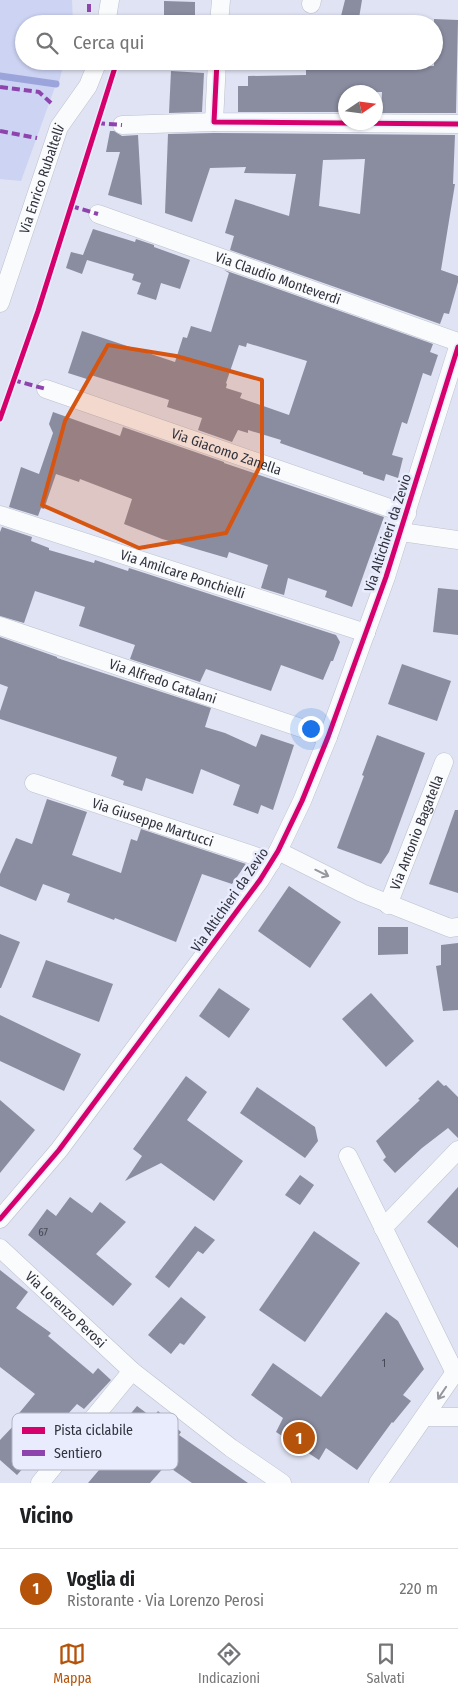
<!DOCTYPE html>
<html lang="it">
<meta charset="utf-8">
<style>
:root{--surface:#fff;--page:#f6f6f6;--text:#202124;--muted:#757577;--line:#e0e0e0;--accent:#b45309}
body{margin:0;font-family:"Fira Sans Condensed",sans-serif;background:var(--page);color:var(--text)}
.compass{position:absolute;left:338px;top:85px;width:45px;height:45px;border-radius:50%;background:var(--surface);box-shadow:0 1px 4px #0004;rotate:77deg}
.you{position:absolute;left:310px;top:728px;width:18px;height:18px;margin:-12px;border:4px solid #fff;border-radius:50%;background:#1a73e8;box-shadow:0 0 0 8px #1a73e833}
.badge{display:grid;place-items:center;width:32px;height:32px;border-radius:50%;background:var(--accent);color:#fff;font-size:16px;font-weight:700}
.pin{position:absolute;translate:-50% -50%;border:2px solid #fff;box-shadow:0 1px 5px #0006}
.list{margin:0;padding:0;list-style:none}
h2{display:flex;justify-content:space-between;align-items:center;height:65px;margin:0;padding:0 20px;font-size:21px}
h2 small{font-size:16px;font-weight:400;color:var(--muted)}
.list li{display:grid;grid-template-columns:32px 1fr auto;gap:15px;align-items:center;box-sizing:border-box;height:80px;padding:0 20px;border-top:1px solid var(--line)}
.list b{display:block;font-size:19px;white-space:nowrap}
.list p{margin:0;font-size:16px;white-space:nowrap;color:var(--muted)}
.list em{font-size:16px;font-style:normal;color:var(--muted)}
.icon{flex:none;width:28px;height:28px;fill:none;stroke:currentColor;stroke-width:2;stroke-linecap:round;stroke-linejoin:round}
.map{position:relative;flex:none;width:458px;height:1483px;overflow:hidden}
.search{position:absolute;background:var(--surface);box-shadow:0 1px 4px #0004;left:15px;right:15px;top:15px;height:55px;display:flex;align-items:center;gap:12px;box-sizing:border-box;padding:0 18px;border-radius:28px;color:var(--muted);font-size:19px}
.sheet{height:145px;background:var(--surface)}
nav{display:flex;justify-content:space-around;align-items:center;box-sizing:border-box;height:70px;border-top:1px solid var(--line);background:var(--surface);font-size:14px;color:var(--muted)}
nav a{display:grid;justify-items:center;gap:2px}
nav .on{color:var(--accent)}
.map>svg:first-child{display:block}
.green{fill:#ccd3f3}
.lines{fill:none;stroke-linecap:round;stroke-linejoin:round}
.stream{stroke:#9ba5db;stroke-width:7}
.building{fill:#8a8da0;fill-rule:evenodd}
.minor-casing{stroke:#bdc0cd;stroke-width:19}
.minor{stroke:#fafbfd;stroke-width:18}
.quiet{stroke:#8e44ad;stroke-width:4;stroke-dasharray:8 4;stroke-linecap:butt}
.cycleway-casing{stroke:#e8ecfd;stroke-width:8}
.cycleway{stroke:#d6006c;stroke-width:5}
.oneway{stroke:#96979e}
.marked{fill:#d65511;fill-opacity:0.2;stroke:#d65511;stroke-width:4;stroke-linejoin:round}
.labels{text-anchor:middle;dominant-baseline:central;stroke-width:5;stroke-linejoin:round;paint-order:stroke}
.number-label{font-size:11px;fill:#474a56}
.street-label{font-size:14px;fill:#31333e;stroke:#e8ecfd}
.key{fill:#e8ecfd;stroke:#b1b4c4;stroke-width:1}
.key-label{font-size:14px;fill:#31333e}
</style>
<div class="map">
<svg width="458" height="1483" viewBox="0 0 458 1483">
<rect width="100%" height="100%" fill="#e0e3f3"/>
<polygon class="green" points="0,0 72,0 73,24 24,24 24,61 64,61 58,87 55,87 21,181 0,179"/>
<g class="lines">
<polyline class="stream" points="0,76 56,84"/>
</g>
<g class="building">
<polygon points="345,0 362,0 358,24 339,24"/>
<polygon points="164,1 195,2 195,24 164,24"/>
<polygon points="434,19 458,20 456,113 381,113 382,92 346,92 346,112 238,112 238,86 248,86 248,76 306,75 306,70 383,70 383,68 434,66"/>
<polygon points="171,71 204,73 202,112 169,113"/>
<polygon points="110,131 114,131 122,136 138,135 142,205 108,195 120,152 106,152"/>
<path d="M214,133L455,135L453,184H455L441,270L458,276V282L449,314L444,313L440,324L230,250L234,236L225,233L235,199L289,216L296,174L244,173L246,167L210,168L192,222L165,213L168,134ZM365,159L360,214L319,206L323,160Z"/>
<polygon points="93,229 135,242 136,239 154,245 154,247 190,260 180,289 161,283 156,300 137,294 141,283 132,280 134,274 87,260 82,274 66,268 71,252 83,255"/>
<path d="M224,270L433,344L430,352L438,355L431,376L423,373L407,424L402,422L392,455L403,458L398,478L386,474L384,481L363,474V472L280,443L281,440L248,430V433L238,430L232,442L198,430L202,418L167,407L169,400L91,375L90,380L68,373L82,331L175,362L183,337L187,338L191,326L211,332L229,273ZM247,343L307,361L289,415L240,398L242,393L226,388L227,384L226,383L239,345L246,347Z"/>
<polygon points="53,412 120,436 123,427 224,462 224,463 384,517 352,607 325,597 327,591 288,578 284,595 261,588 268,565 229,552 227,558 162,539 124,524 132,499 80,479 79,482 56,474 44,509 41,508 38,516 9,507 21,467 39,474 53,433 49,424"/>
<polygon points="2,527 32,537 31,541 49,548 49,550 94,563 95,560 128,571 129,568 336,635 340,642 333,661 331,661 323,680 281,665 271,691 206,669 200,682 130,659 135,645 79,626 85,607 35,591 24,623 0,616 0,532"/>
<polygon points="438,588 458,590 458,635 433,632"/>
<polygon points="0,637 57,657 57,658 211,708 205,727 225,733 256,747 261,734 294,745 273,810 261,805 258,814 233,805 240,785 201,769 193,794 146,778 142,791 123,785 124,781 111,776 117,757 0,719 0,711 8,687 0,684"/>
<polygon points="402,664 451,681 437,721 388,704"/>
<polygon points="377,735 425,753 389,852 381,864 337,848 364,776 362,775"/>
<polygon points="47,799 87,812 72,855 121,873 131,839 137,841 141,829 246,864 232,884 202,874 176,942 115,918 114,920 67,902 70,894 43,884 36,901 0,886 0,874 16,838 32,844"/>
<polygon points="455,810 458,810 458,893 429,884"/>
<polygon points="289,886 341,922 310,968 258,931"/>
<polygon points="378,927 408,927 408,954 378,955"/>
<polygon points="0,934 20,942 1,988 0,988"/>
<polygon points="458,943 458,1010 443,1011 436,966 441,965 441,945"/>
<polygon points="46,960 113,984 99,1022 32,997"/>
<polygon points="219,988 250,1009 229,1038 199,1016"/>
<polygon points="371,993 414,1041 386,1067 342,1019"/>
<polygon points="0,1015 81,1054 64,1091 0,1061"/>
<polygon points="186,1076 207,1092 187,1120 243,1161 214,1201 161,1163 125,1181 142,1156 133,1149"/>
<polygon points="438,1080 444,1086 446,1085 458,1097 458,1138 448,1128 422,1148 395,1173 383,1160 386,1157 376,1141 420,1100 418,1099"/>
<polygon points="257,1087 315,1127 318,1141 305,1158 240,1113"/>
<polygon points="0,1100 35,1130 0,1173"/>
<polygon points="300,1175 314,1185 300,1205 285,1195"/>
<polygon points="458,1187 458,1248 427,1222"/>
<polygon points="70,1197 92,1213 100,1202 126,1222 96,1254 132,1284 113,1306 28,1235 47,1209 56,1216"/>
<polygon points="195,1226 215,1240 203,1254 198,1251 169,1288 155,1277"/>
<polygon points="314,1231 360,1263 305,1342 259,1310"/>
<polygon points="0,1270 28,1292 16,1308 51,1333 48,1336 93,1374 98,1368 111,1380 84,1409 77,1404 56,1427 58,1429 17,1475 0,1460 0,1440 18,1421 15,1418 35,1394 0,1367"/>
<polygon points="181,1297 206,1317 184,1345 180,1343 171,1354 148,1335"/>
<polygon points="386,1312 398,1321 424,1369 403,1395 411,1401 393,1423 392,1422 357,1470 326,1448 319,1460 276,1432 283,1418 251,1395 273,1363 321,1397"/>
<polygon points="137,1406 153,1418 158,1411 181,1432 179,1435 248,1483 192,1483 166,1465 150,1483 88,1483 127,1437 118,1429"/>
</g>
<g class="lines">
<defs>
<g id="minor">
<polyline points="311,4 312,0"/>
<polyline points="106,24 110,0"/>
<polyline points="219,24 221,0"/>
<polyline points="217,61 214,122 458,124"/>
<polyline points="122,125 214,122"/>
<path id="s1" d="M98,214L458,342"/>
<path id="s2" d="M0,303L59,127L88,86L98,61"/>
<path id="s3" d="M46,389L407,514"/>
<path id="s4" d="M0,515L366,633"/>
<polyline points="401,532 458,540"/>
<path id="s5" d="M0,626L328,737"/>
<path id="s6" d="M34,783L261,858L271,863"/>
<polyline points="278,851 362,893 450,928 458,927"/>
<path id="s7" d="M388,905L444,762"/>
<polyline points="348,1156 455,1373"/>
<polyline points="0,1219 59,1150 260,880 278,851 302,801 328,737 386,577 458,347"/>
<polyline points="383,1228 458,1150"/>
<path id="s8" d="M0,1248L132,1371L231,1448L282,1483"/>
<polyline points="425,1417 458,1417"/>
<polyline points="40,1483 132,1371"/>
<polyline points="378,1483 458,1368"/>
</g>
</defs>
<use href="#minor" class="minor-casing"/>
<use href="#minor" class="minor"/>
<g class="quiet">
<polyline points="89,24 89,0"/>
<polyline points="0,87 39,92 51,103"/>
<polyline points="97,123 122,125"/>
<polyline points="0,131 37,138"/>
<polyline points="71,206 98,214"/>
<polyline points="13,380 46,389"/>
</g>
<defs>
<g id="cycleway">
<polyline points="217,61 214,122 458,124"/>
<polyline points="0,419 38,311 117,61"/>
<polyline points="0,1219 59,1150 260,880 278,851 302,801 328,737 386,577 458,347"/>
</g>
</defs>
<use href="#cycleway" class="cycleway-casing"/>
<use href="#cycleway" class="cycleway"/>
</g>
<defs><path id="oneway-shaft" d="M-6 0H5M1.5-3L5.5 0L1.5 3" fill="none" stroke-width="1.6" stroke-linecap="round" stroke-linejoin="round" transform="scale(1.25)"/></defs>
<g class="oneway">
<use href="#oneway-shaft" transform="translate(322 873) rotate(26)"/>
<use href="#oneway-shaft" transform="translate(442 1393) rotate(124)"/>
</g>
<path class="marked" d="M108,345L176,356L262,380V462L226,533L139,548L42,505L65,421Z"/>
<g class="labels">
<g class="number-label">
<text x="43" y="1232">67</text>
<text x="384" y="1363">1</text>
</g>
<g class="street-label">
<text stroke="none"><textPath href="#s2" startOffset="131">Via Enrico Rubaltelli</textPath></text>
<text stroke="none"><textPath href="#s1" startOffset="191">Via Claudio Monteverdi</textPath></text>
<text stroke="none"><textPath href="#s3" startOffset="191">Via Giacomo Zanella</textPath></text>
<text transform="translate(388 533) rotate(-72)">Via Altichieri da Zevio</text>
<text stroke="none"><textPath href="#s4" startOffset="192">Via Amilcare Ponchielli</textPath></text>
<text stroke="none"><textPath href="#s5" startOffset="172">Via Alfredo Catalani</textPath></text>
<text stroke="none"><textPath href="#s6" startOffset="125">Via Giuseppe Martucci</textPath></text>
<text stroke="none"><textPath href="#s7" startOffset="78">Via Antonio Bagatella</textPath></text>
<text transform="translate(230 900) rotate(-55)">Via Altichieri da Zevio</text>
<text stroke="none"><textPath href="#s8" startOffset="90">Via Lorenzo Perosi</textPath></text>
</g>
</g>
<rect x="12" y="1413" width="166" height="57" rx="8" class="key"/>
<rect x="22" y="1427" width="23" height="7" fill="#d6006c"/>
<rect x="22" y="1450" width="23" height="6" fill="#8e44ad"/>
<g class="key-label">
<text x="54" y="1435">Pista ciclabile</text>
<text x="54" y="1458">Sentiero</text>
</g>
</svg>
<svg class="compass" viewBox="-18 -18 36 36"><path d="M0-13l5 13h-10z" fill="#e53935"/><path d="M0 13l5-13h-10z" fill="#757577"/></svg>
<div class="you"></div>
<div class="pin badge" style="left:299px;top:1438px">1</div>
<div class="search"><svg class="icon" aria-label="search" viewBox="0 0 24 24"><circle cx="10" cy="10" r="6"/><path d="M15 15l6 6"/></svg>Cerca qui</div>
</div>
<section class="sheet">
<h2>Vicino<small></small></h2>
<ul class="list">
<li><span class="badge">1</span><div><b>Voglia di</b><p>Ristorante · Via Lorenzo Perosi</p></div><em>220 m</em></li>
</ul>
</section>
<nav>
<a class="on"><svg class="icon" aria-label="map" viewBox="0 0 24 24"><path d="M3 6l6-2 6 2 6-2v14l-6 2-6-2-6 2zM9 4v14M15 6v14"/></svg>Mappa</a>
<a><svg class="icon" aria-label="directions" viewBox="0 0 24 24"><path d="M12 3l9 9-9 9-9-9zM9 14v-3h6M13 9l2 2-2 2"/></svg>Indicazioni</a>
<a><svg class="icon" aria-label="saved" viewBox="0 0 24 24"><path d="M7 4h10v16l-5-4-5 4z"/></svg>Salvati</a>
</nav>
